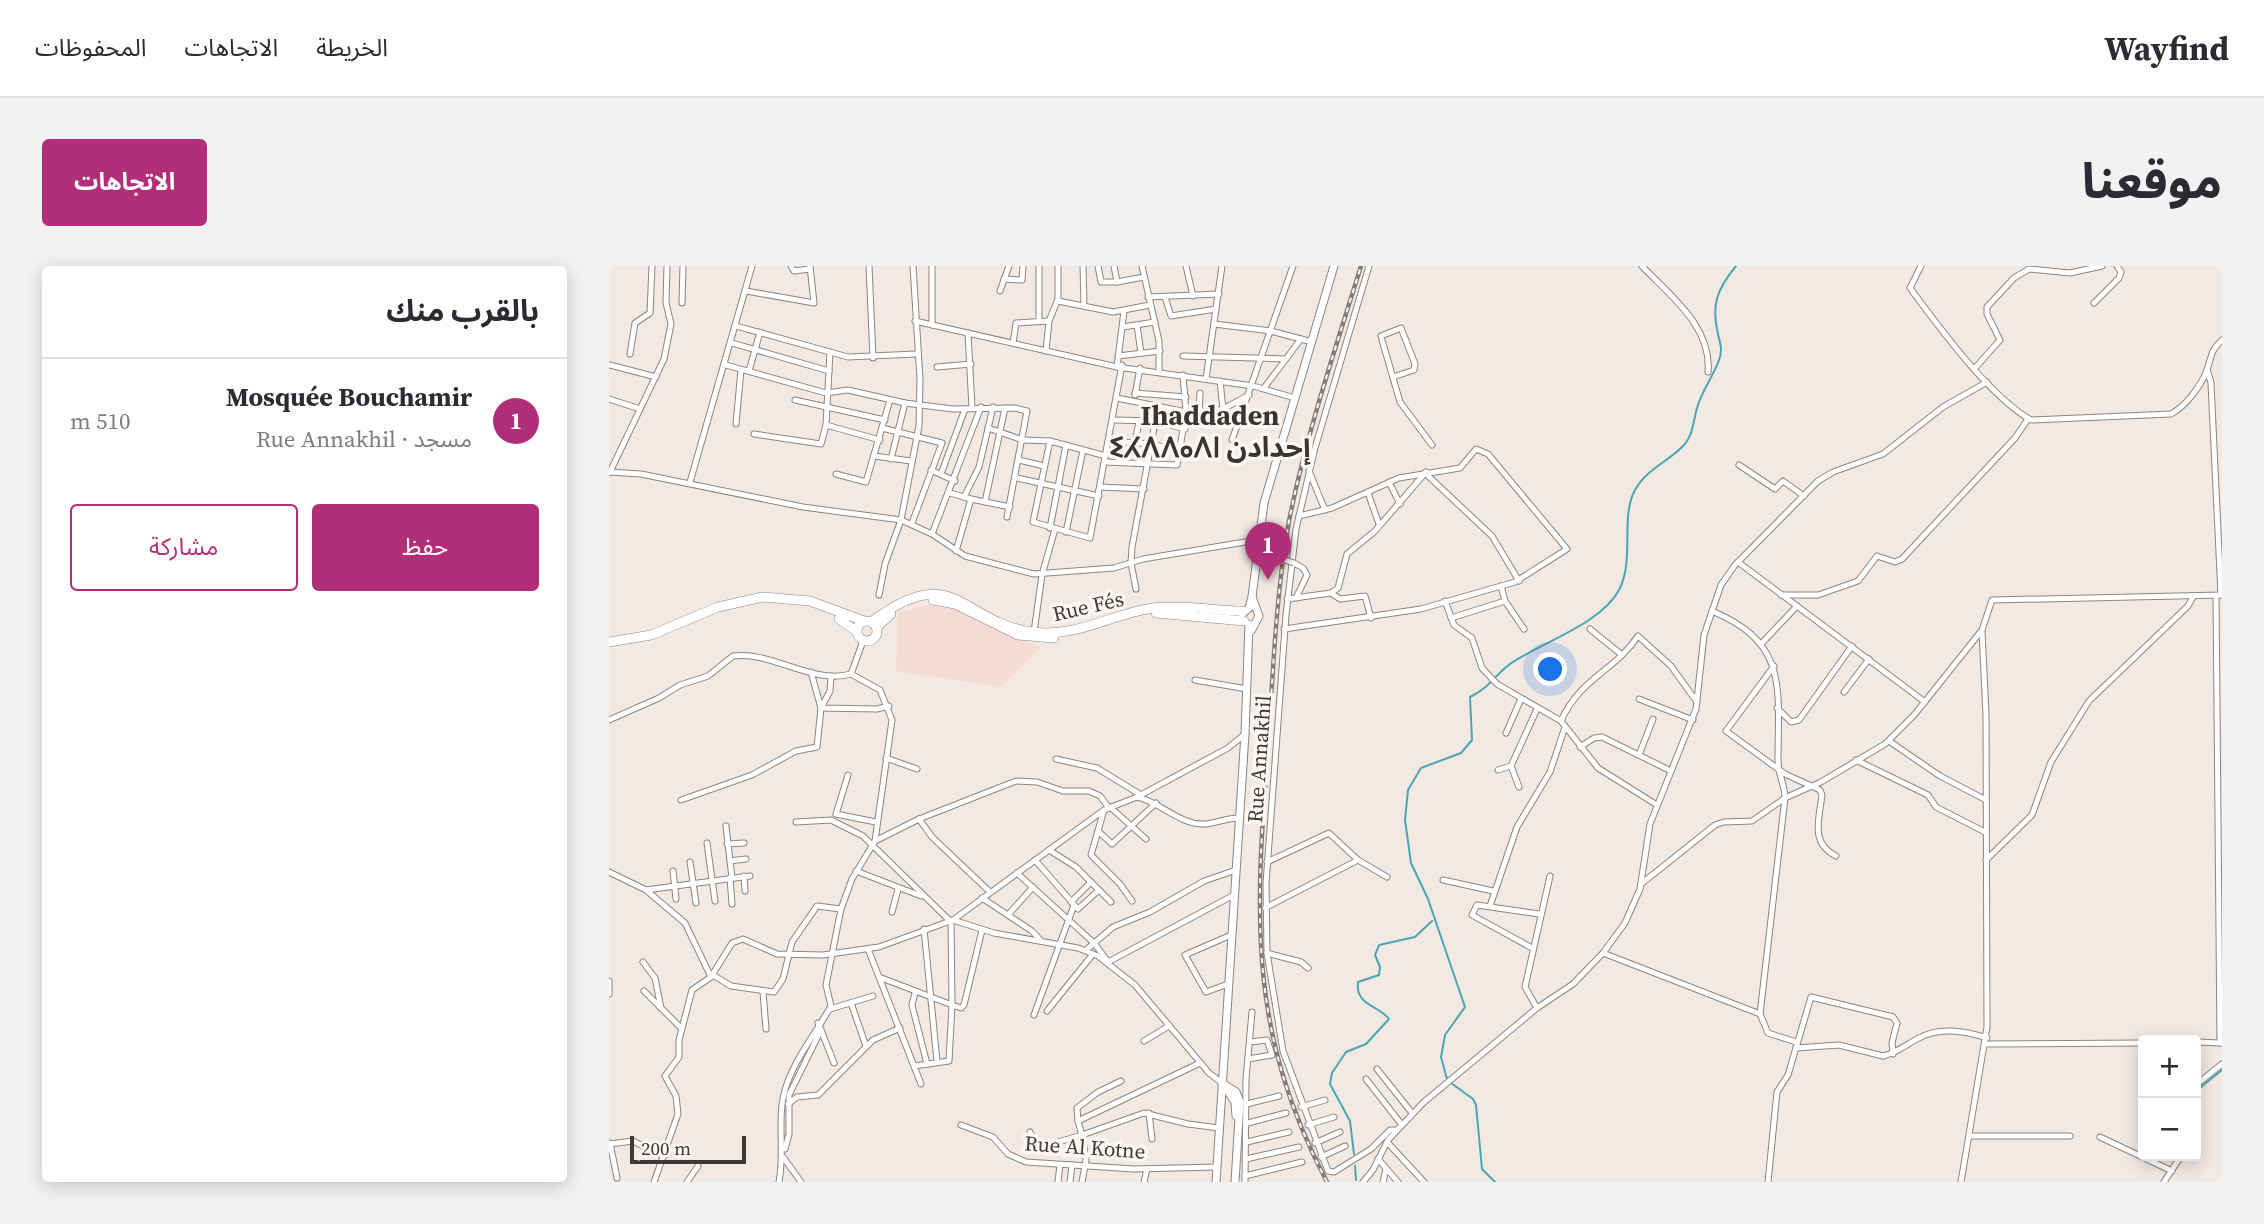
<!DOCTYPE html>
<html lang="ar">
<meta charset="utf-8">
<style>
:root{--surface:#fff;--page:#f2f2f3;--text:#2b2b33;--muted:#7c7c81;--line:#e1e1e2;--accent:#b12f79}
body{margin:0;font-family:"Source Serif 4","Noto Sans Arabic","Noto Sans Tifinagh",serif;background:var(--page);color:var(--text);direction:rtl}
.controls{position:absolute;right:21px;bottom:21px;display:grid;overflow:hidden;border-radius:7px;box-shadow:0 4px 18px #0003}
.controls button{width:63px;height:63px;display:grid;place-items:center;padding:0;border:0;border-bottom:2px solid var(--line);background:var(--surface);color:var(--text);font:35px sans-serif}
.scale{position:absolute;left:21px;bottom:18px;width:116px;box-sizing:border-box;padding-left:7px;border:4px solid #3d3937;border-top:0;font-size:19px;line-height:24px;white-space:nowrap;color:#3d3937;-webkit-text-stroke:5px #fef6f2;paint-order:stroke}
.you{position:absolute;left:942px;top:404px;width:24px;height:24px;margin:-18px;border:5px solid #fff;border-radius:50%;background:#1a73e8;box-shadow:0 0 0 10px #1a73e833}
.badge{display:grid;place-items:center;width:46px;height:46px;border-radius:50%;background:var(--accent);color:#fff;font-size:23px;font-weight:700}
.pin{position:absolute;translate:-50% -58px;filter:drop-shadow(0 2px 4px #0008)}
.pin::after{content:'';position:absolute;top:37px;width:24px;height:21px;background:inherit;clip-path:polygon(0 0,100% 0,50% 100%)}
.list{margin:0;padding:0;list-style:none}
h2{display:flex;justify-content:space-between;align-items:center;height:91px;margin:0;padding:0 28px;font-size:30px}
h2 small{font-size:23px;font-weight:400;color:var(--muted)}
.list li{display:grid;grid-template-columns:46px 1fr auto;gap:21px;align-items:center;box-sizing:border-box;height:126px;padding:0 28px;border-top:2px solid var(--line)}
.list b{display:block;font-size:26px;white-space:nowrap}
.list p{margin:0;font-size:23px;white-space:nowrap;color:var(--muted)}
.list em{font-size:23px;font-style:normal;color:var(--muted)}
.actions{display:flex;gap:14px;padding:21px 28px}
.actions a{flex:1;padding:16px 0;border:2px solid var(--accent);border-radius:7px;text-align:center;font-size:24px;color:var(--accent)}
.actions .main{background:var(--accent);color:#fff}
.map{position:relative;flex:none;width:1613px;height:916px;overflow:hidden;direction:ltr;border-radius:7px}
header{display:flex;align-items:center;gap:42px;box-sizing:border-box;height:98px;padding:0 35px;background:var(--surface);border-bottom:2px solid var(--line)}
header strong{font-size:33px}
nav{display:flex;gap:38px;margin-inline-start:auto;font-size:24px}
.intro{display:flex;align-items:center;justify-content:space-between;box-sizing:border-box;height:168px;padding:0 42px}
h1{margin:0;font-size:49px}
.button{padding:18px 32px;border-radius:7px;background:var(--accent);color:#fff;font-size:24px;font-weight:700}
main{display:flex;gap:42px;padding:0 42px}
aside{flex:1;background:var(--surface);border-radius:7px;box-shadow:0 4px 18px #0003}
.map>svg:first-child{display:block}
.industrial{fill:#f4dbd3}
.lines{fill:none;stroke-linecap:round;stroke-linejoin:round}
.stream{stroke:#4ba5b4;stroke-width:2}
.minor-casing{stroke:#8d8580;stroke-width:7}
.major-casing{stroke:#8d8580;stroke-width:9}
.highway-casing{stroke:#8d8580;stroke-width:10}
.minor{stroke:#fff;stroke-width:5}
.major{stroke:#fff;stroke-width:7}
.highway{stroke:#fff;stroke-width:9}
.rail-casing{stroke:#847e7a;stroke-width:4.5}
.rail{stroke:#fef6f2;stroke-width:2;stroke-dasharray:5;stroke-linecap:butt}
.minor-bridge-casing{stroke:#8d8580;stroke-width:7;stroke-linecap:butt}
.minor-bridge{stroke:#fff;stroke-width:5}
.labels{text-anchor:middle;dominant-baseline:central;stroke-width:7;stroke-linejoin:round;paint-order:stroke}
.street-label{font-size:21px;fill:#3d3937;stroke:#fef6f2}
.district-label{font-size:28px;font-weight:bold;fill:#3b3430;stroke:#fef6f2}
</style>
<header>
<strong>Wayfind</strong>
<nav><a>الخريطة</a><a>الاتجاهات</a><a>المحفوظات</a></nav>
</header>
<div class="intro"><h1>موقعنا</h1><a class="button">الاتجاهات</a></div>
<main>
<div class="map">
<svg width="1613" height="916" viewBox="0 0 1613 916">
<rect width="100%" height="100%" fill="#f2e9e3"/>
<polygon class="industrial" points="319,339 353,345 432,382 392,421 287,405 289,347"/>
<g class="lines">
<g class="stream">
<path d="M838,813L832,791L836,769L856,741L819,633L802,597L796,554L799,524L812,502L852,487L863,474L861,431C879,423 886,409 901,398C933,376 992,358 1010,324C1026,294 1011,251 1026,224C1037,204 1058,196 1073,181C1084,171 1084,156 1088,142C1093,124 1104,111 1110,94C1114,84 1111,77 1109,68C1102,39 1108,23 1127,0"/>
<polyline points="842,817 864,833 867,839 873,903 886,916"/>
<polyline points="1587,825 1613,804"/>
<path d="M745,888L741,855L721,818L723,807L737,786L757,778L780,753C770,739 746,740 749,716L770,709L771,701L766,689L770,679L806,671L823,655"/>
<polyline points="746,900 747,914"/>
</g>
<defs>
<g id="minor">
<polyline points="182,0 185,5 201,3"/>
<polyline points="260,0 264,92"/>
<polyline points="323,0 323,59"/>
<polyline points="474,0 475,40"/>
<polyline points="489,0 492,16 508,16"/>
<polyline points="505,0 508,16 535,11"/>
<polyline points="533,0 550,75 550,106"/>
<polyline points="577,0 584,30"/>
<polyline points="760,0 706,182 687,263 677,349 657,617 658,687 674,785 719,905 725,906 762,883 781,864 788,864"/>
<path d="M1033,0C1061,30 1103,60 1099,106"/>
<path d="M1312,0L1301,22C1330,61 1380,130 1422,154L1562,148C1577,140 1592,120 1598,104C1603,90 1601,85 1613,74"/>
<polyline points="395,13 413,14 414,0"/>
<polyline points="137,25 205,37 201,0"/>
<polyline points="391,25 400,0"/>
<polyline points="539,31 610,28"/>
<polyline points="556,31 562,50 607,43"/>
<polyline points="449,35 504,46 541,39"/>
<polyline points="73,37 74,0"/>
<polyline points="1485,37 1510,12 1512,6 1508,0"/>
<polyline points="430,54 430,0"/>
<polyline points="306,55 508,101 644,120 686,132"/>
<polyline points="605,58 662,65 703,76"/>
<polyline points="528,59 532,87"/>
<polyline points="127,60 239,91 307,88"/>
<polyline points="514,61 546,56"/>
<polyline points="359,67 363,142"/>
<polyline points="772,70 792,62 806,98 805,104 784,111"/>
<polyline points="773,74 791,136 823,179"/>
<polyline points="123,77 220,105"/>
<polyline points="404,77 407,57 440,55"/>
<polyline points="437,85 440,55 449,33 449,0"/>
<polyline points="21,88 26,57 41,47 43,0"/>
<polyline points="509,90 551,85"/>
<polyline points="574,90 676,93"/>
<polyline points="1,99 47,111"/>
<polyline points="117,99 217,127 239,124 296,137 344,143 406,142 418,145 398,251"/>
<polyline points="328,101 362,98"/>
<polyline points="508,101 515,45"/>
<polyline points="1366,102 1391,74 1378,48 1378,41 1405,12 1420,3 1461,7 1493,0"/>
<polyline points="1598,103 1602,117 1612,329"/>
<polyline points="140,105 151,66"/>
<polyline points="597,113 613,0"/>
<polyline points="611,115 614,143"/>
<polyline points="655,122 692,73"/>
<polyline points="526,127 577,131"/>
<polyline points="526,129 531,102"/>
<polyline points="508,132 577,146"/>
<polyline points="0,133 31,143"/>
<polyline points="186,134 276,154"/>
<polyline points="590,150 591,127"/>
<polyline points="577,152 614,143 640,129"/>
<polyline points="504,154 547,155 576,163"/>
<polyline points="127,158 132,104"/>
<polyline points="217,159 271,174"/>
<polyline points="273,162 333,177 303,257"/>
<polyline points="379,162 414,174 441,175 497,190"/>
<polyline points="145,168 212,178 217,159 221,86"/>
<polyline points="623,174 684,0"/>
<polyline points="441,175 424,256 481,272 513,99"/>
<polyline points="500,175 543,178 572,186"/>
<polyline points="526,177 530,155"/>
<polyline points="265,190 302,195"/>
<polyline points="282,193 296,137"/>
<polyline points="410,194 435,200"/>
<polyline points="496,196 568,199 577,146 574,109"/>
<polyline points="1130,199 1166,223 1174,215 1195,230"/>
<polyline points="322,204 346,215"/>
<polyline points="700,205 716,244"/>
<polyline points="0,206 32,208 194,241 292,254 323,268 356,290 425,308 505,302 534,293 648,274"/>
<polyline points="1,206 55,93 62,58 57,37 58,0"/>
<polyline points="816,207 883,270 910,315"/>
<polyline points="227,208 257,216 281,134"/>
<polyline points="332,208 356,143"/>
<polyline points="408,212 490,230"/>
<polyline points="81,216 143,0"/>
<polyline points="780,216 791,238"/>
<polyline points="491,221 535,223"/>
<polyline points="341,227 362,233 347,285"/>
<polyline points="759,227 770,258"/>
<polyline points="355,231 370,201 384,141"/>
<polyline points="362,233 401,241"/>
<polyline points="376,236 396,142"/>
<polyline points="441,262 457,179"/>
<polyline points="650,265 660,269 662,285 667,291"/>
<polyline points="457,266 474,184"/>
<polyline points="323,268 372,141"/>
<polyline points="1129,296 1316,436"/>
<polyline points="685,297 694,302 698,309 687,332"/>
<polyline points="892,320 896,335 915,363"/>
<polyline points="527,323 522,297 523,281 549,141"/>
<polyline points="722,327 731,333 756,330 762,352"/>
<polyline points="270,329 276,298 292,254 310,160 311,113 304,0"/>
<polyline points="1172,329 1209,329 1249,315 1268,290 1286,296 1293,293 1406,172 1419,153"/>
<polyline points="1607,330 1611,777"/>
<polyline points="678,333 722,327 729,322 738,288 766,265 817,206"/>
<polyline points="836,335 845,359 863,372 873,402 888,418 952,455 989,502 1048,539"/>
<path d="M1103,345C1180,377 1169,423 1169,495C1169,508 1176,519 1176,532L1151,748L1159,767L1187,776"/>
<polyline points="842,352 896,335"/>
<polyline points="675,363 812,343 906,316 958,283 879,188 867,183 851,202 790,212 723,242 690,250"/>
<polyline points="981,363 1013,389"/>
<polyline points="425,366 433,309 446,263"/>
<polyline points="254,375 242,408 271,424 283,454 266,575"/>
<polyline points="1152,378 1188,340"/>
<path d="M1165,400L1117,465L1176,508L1211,524L1213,529C1210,554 1201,577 1227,590"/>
<polyline points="202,406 212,442 268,443 280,440"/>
<polyline points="586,414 638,423"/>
<polyline points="1235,426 1260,393"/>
<polyline points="1030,433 1084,454"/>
<polyline points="1168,442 1182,456 1190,454 1243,380"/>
<path d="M0,454L50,432L71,419L99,410L124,390C164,385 203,419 242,408"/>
<path d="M952,455C971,412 1006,405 1029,370L1062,400L1088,436"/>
<polyline points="897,467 912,433"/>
<polyline points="1280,475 1331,510 1377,534"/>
<polyline points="971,481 985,472 993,471 1062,505"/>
<polyline points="1030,489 1044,453"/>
<polyline points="277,492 308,503"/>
<polyline points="447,493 488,502 532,529"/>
<polyline points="1247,494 1319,529 1327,541 1376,566"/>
<polyline points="902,500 910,521"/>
<polyline points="889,504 902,500 928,443"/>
<polyline points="239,509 227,548 267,556"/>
<path d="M528,531C552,536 571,560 597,558C608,557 618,552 630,552"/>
<polyline points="72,534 143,509 187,485 208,481 212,442 221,425 222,410"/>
<polyline points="501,541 537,573"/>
<polyline points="495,544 482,589 511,618 523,635"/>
<polyline points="310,553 323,571 381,626"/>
<polyline points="187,556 222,554 254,570 341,655"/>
<polyline points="117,560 123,612"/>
<polyline points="489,565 503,578 547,537"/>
<polyline points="98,577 106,635"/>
<polyline points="118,578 135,577"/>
<polyline points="440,584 467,601 502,636"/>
<polyline points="426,594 469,643 490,624"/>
<polyline points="1377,594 1423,549 1442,496 1480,435 1579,340 1584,331"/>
<polyline points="121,595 137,593"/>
<polyline points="81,596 87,637"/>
<polyline points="658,596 720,567 749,594 778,611"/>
<polyline points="64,605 67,633"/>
<polyline points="247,605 312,630"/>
<polyline points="0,606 37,624 76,657 102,711"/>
<polyline points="408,607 485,677 500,697"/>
<polyline points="135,610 136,625"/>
<polyline points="121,612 123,638"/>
<polyline points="834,614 884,625"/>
<polyline points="1032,618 1106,559 1115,556 1143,555 1176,532 1212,516 1276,478 1306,448 1373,364 1383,334 1613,329"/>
<polyline points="37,624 141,610"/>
<polyline points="373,632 423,665 432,675"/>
<polyline points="462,636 482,616"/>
<polyline points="881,640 908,561 941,506 956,461"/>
<polyline points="656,642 749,594"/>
<polyline points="283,646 289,623"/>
<polyline points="399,649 424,621"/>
<polyline points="344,654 385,667 469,682 489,690 526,719 600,807 613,817"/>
<polyline points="315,663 328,795"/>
<polyline points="923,682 863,649 868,639 930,648"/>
<polyline points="259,683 270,711 343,739 342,654"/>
<polyline points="477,684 504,661 541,646 595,615 627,604"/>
<polyline points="658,687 692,696 699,702"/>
<polyline points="994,687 1151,748"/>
<polyline points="501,695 625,629"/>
<polyline points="34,696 46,712 52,742"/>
<polyline points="104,709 122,720 165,726 174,713 183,676 208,640 232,643"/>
<polyline points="270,711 312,818"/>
<polyline points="0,715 0,728"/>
<polyline points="619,718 597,726 576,689 622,669"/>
<polyline points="35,725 72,762"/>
<polyline points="154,726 157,763"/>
<polyline points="306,727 303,739 318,798"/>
<polyline points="242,737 257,780"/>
<polyline points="928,742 916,721 941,610"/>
<polyline points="221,743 264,730"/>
<polyline points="438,745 484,688"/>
<polyline points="425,749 465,639"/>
<polyline points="212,764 225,797"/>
<polyline points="535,775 560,760"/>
<polyline points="1587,776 1612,777"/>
<polyline points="1377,778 1534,777"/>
<path d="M1187,782L1230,779L1274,790C1287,787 1297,779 1308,773C1330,760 1356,765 1378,772"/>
<polyline points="639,793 663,789 658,774 641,776"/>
<polyline points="305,800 340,795 343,739 352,742 355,739 373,664"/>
<polyline points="768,803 803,847"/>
<polyline points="757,813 793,859"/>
<polyline points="1587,819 1613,798"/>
<polyline points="179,838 188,831 209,829 264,774 291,762"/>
<polyline points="638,838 670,830"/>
<polyline points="692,841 716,834"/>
<polyline points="540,847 543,873"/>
<polyline points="469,855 468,842 489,826 512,815"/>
<polyline points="639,857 677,847"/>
<polyline points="352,859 384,871 399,888 417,896 525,903 608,901"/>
<polyline points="699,859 725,851"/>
<polyline points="421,866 429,882 473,869 469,855 591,797"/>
<polyline points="1361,870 1461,870"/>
<polyline points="1491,871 1563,905"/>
<polyline points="638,876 680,866"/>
<polyline points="778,876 815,916"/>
<polyline points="1,877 8,912"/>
<polyline points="706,877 731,866"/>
<polyline points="0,878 24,875 55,890"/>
<polyline points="176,883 180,868 180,829 212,764 209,757"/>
<polyline points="174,891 192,916"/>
<polyline points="712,891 736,880"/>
<polyline points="637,893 690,881"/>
<polyline points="769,893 789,916"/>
<polyline points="636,910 693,896"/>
<polyline points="45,916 69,848 67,830 56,810 70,791 70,774 83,724 102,711 123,677 134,673 168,688 214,689 270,681 344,654 495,544 528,531 619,482 636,468"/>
<polyline points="78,916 89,900"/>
<path d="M170,916C175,890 170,864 173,839C177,802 206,770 222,740L217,719L232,643L243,613L266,575L310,553L407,515L428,516L454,525H480L491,530L500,542"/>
<polyline points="449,916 451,899"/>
<polyline points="461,916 463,899"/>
<polyline points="473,916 477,894 473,869 535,847 579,858 610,862"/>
<polyline points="535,916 538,903"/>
<polyline points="636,916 637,813 643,746"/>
<polyline points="754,916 764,904 779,874 815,836 928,742 964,718 994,687 1016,657 1031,623 1041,558 1087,443 1095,369 1112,319 1126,299 1209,215 1224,206 1274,188 1334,141 1378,116"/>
<polyline points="774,916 777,903"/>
<polyline points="1159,916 1168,826 1179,809 1202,731 1284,751 1288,757 1283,777 1284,788"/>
<polyline points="1352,916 1378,761 1377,449 1373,365"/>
<polyline points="1555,916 1572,890"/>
</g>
<g id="major">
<polyline points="633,348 640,342 643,331 655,237 725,0"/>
<polyline points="642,365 650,350 643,331"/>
<polyline points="613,817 627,826 631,836 626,916"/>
<polyline points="615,820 626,836 627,850"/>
<polyline points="607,916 636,468 640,358"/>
</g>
<g id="highway">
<polyline points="324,334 346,338 409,369 445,372"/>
<polyline points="547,347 635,355"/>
<polyline points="230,353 247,365"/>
<circle cx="258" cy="365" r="10"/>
<path d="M262,356C347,292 351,357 424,366C467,372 502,348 544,342C573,338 605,345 634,345"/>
<polyline points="268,361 282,348"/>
<polyline points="0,376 42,369 109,341 154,331 201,335 255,355"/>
</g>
</defs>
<use href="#minor" class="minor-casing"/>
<use href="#major" class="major-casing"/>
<use href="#highway" class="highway-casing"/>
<use href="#minor" class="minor"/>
<use href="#major" class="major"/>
<use href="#highway" class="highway"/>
<defs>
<path id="rail" d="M718,916C640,768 646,653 658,493C664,414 666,333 680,255C697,169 726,84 752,0"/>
</defs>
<use href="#rail" class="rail-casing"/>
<use href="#rail" class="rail"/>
<defs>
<polyline id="minor-bridge" points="667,291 685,297"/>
</defs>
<use href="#minor-bridge" class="minor-bridge-casing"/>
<use href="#minor-bridge" class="minor-bridge"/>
</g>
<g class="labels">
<g class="street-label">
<text transform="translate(479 340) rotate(-13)">Rue Fés</text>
<text transform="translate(650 493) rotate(-86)">Rue Annakhil</text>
<text transform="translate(476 881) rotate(4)">Rue Al Kotne</text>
</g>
<g class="district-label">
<text x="601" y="149">Ihaddaden<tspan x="601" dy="32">ⵉⵃⴷⴷⴰⴷⵏ إحدادن</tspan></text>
</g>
</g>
</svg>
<div class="controls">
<button>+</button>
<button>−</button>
</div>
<div class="scale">200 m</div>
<div class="you"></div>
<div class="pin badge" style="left:659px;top:314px">1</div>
</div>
<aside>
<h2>بالقرب منك<small></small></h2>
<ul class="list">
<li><span class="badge">1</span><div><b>Mosquée Bouchamir</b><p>مسجد · Rue Annakhil</p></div><em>510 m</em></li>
</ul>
<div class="actions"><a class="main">حفظ</a><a>مشاركة</a></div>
</aside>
</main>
